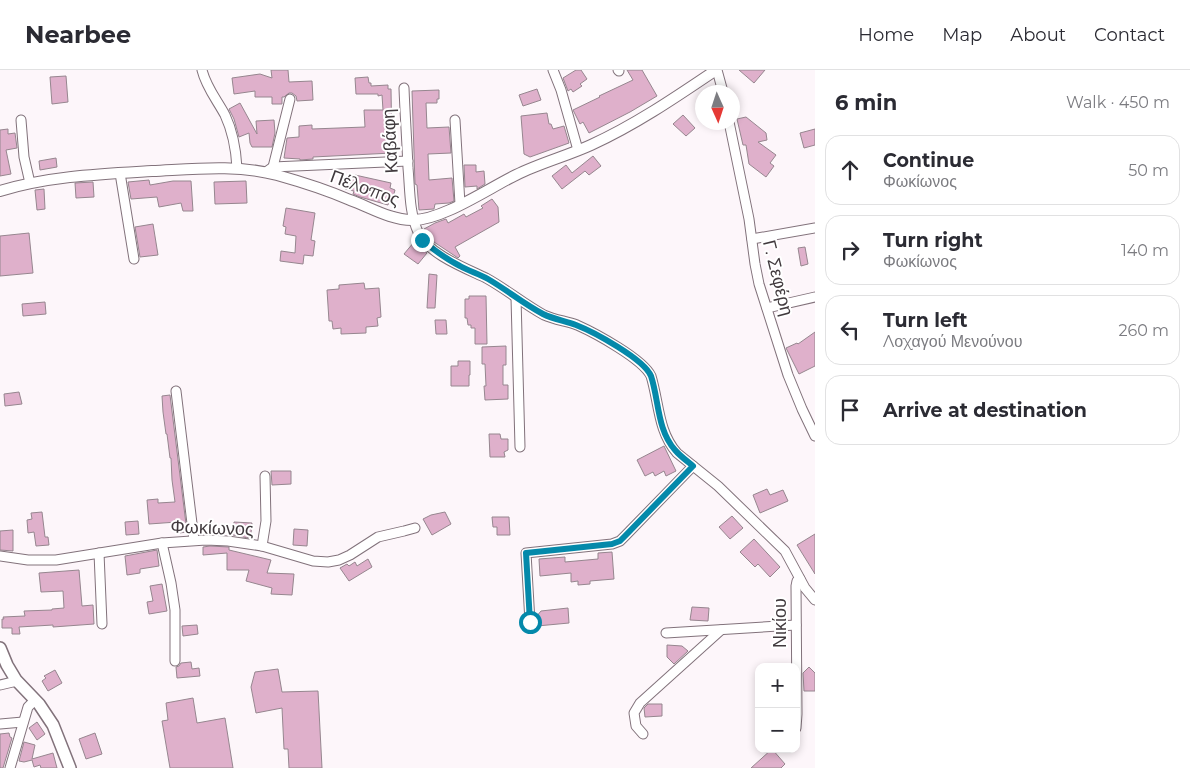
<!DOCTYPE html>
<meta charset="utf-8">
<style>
:root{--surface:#fff;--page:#f7f7f7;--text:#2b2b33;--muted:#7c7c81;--line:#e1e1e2}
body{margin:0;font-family:Montserrat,sans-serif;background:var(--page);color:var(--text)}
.controls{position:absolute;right:15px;bottom:15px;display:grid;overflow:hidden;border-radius:10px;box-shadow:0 2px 8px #0003}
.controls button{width:45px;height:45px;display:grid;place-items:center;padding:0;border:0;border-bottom:1px solid var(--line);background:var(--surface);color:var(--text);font:25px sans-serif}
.compass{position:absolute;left:695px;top:15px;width:45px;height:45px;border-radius:50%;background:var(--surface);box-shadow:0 2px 8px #0003;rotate:177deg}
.stop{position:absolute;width:15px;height:15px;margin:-11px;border:4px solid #0489aa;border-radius:50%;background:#fff}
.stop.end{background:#0489aa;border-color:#fff;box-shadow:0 1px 5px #0008}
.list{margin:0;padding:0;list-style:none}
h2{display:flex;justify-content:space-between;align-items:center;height:65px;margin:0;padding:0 20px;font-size:21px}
h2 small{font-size:16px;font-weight:400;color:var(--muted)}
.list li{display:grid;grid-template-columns:32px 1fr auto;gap:15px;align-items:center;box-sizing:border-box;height:70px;margin:0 10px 10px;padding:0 10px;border:1px solid var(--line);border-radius:15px}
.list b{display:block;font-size:19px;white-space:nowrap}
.list p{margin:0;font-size:16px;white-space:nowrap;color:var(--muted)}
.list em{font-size:16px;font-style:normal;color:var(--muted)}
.icon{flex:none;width:28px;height:28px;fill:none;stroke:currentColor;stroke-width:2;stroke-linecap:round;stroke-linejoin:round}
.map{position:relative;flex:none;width:815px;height:698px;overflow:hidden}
header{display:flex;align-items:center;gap:30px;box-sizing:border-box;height:70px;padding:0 25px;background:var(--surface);border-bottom:1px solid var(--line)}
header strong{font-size:24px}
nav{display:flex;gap:28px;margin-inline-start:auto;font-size:18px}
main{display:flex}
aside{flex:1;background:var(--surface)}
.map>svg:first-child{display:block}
.building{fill:#dfb0cb;stroke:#96868f}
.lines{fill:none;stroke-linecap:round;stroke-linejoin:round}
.minor-casing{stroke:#82727b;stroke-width:11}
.tertiary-casing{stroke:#82727b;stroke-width:12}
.secondary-casing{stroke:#82727b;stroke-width:14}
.minor{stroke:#fff;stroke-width:9}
.tertiary{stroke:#fff;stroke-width:10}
.secondary{stroke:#fff;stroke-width:11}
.route{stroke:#0489aa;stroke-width:6}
.labels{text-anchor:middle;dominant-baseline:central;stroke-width:4;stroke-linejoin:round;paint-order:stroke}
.street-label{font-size:18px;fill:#413a3e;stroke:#fff}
</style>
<header>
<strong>Nearbee</strong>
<nav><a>Home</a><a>Map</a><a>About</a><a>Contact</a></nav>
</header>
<main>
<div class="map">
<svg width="815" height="698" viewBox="0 0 815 698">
<rect width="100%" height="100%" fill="#fdf6fa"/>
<g class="building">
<polygon points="271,0 288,0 289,12 312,11 313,30 297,31 296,26 292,23 289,23 284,27 282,27 282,34 272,34 272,27 255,27 255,21 234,24 232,8 260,4 272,8"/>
<polygon points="576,0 581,0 587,9 580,14 582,16 573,22 571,19 568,21 563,8"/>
<polygon points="627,0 642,0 657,26 630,42 589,63 583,52 580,54 573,40 600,27 599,26 633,10"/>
<polygon points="739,0 765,0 754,13"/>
<polygon points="66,6 68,32 52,34 50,7"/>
<polygon points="368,7 369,13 371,13 371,16 388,15 388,19 391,19 392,83 313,87 313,89 300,90 300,89 284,88 287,68 299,67 299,56 312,55 312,59 365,57 364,40 383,40 382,25 378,26 378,24 356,24 355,8"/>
<polygon points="537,19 541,30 523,36 519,25"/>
<polygon points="439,20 439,29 437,29 437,33 426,33 427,58 449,57 451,83 428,84 429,110 452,108 454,131 449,133 435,134 434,139 419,140 417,115 415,114 412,21"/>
<polygon points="240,33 257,64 256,51 274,50 275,63 272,77 252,77 250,73 249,63 239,67 234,49 229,39"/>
<polygon points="547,43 549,54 551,54 553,59 564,56 569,73 530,87 524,84 521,46"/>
<polygon points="683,45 695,58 686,66 673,54"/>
<polygon points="746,47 766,63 767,70 758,72 776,85 770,93 774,96 766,107 749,94 746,75 743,75 737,49"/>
<polygon points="8,59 8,64 15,63 17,78 6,80 11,104 0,106 0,60"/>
<polygon points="815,59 815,75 804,78 800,63"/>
<polygon points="593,86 601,96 589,105 585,101 562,119 552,106 566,95 572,103"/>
<polygon points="56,88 57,97 40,100 39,91"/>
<polygon points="464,95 476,95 476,102 484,101 485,114 477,119 477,116 465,117"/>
<polygon points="355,105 391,113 390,118 395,120 392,131 389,130 388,135 360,127 353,124 354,121 345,119 348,107 354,109"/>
<polygon points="149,110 150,115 173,111 191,111 193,141 183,141 181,133 159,137 157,127 131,129 128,112"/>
<polygon points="246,111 247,133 215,134 214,112"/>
<polygon points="93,112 94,127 76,128 75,113"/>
<polygon points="44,119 45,139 37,140 35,120"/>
<polygon points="492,129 498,137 499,152 455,177 460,186 458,188 434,172 424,160 424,159 435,153 446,149 448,153 464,144 466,147 483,138 481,136"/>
<polygon points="286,138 315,143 311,170 315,171 313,186 304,185 303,194 280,191 281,181 295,183 296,166 285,164 286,157 283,156"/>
<polygon points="153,154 158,185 140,187 135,157"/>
<polygon points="29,163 33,203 0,206 0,166"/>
<polygon points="414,172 427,183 418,194 404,184"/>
<polygon points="805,177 808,194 801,196 798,178"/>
<polygon points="429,204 437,205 435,238 427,238"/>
<polygon points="364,213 365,219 379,218 381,247 377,248 378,256 366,257 366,263 341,264 341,258 333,259 332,251 329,251 327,220 339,219 339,215"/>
<polygon points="469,226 486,226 487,274 475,274 475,258 471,258 471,255 468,255 467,248 465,248 465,229 469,229"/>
<polygon points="45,232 46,244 23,246 22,234"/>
<polygon points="435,250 446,250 447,264 436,264"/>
<polygon points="815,262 815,296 799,304 786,278 797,273 798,274"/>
<polygon points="506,276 506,295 503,295 503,315 508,315 508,329 485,330 484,316 486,316 485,294 482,294 482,277"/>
<polygon points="458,291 470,291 470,305 469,305 469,316 451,316 451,296 458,296"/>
<polygon points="19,322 22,334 5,336 4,324"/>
<polygon points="170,325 187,462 179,463 177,452 149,454 147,430 158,429 158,433 175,432 172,410 171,388 170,388 167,364 166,364 163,342 162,326"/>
<polygon points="489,364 500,364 501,369 508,369 508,380 504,382 505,387 490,387"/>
<polygon points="664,376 676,401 666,406 664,401 655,406 653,402 645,406 637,390"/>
<polygon points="271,401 291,401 291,414 272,415"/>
<polygon points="767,419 770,425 783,420 788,431 760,443 753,425"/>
<polygon points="42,442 45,467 48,467 49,475 36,476 34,462 28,463 27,450 32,449 31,443"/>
<polygon points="445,442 451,454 432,465 423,449 431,445"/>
<polygon points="732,446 743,458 730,469 719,457"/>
<polygon points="492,447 509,447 510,465 497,465 497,457 493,457"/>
<polygon points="138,451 139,464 126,465 125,452"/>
<polygon points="234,452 252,453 251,463 248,463 248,468 233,465"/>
<polygon points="294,459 308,460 307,476 293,475"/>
<polygon points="13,460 13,481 0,480 0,461"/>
<polygon points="815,464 815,504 797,475"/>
<polygon points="754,469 780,497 770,507 758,494 755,497 740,482"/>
<polygon points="210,476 229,477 229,480 271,490 267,503 294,504 292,525 271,524 272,518 246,511 249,500 227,500 227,483 203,485 203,477"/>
<polygon points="157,480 159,496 140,499 140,503 127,505 125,486"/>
<polygon points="612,482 614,509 590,511 590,514 578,515 578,511 571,512 571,503 540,506 539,489 565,487 565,492 598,489 598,483"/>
<polygon points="368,489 372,497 349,511 340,498 347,494 349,496 355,492 357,496"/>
<polygon points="79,500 82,536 93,535 94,554 53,557 53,555 19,557 20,564 12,564 12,558 2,558 2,549 4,549 3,547 25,546 24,541 52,540 52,539 64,538 63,521 41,522 39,503"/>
<polygon points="162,514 167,541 149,544 147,532 153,531 150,516"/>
<polygon points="692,537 709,538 708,551 690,550"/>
<polygon points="568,538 569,553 537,556 536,547 541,541"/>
<polygon points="197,555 198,564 183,566 182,556"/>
<polygon points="667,575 682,576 688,581 674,594 667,587"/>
<polygon points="191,592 192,599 199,598 200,606 177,608 176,597 179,596 181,593"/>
<polygon points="809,597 815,603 815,621 804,621 803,603"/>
<polygon points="278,599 282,622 318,621 322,698 289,698 288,679 284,679 282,638 256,643 251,617 255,602"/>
<polygon points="55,600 62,613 48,621 42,611 46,608 44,606"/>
<polygon points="193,628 197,653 225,648 233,698 170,698 162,651 168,650 166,633"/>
<polygon points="648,634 662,634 662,646 645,647 644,638"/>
<polygon points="37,652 45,664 37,670 29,658"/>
<polygon points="9,663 10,667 12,668 3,698 0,698 0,664"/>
<polygon points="95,663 102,684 86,689 79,669"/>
<polygon points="24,672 35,675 32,689 53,683 57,698 41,698 40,695 34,697 32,690 24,692 19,691"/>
<polygon points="772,679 785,694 781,698 751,698"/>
</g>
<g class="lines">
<defs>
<g id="minor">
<path d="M202,0C206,17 217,30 225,45C233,62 236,79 237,98"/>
<polyline points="553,0 561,20 578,80"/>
<polyline points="618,0 619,1"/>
<polyline points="717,0 723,22"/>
<path d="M404,18C405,45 407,72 408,98C410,119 409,142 418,162C428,184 465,198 486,208C506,219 524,234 544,245C555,250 566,251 577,255C595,263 643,289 651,306C659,332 658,362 677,383L718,416L785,481L805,518L815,530"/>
<polyline points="21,50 24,87 30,113"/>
<polyline points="455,50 460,134"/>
<polyline points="729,52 749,149 755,194 759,214 788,305 802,339 815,366"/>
<polyline points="273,97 290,29"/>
<polyline points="266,102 273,97 408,91"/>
<polyline points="120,103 134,189"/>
<polyline points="752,169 815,158"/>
<polyline points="516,228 520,377"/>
<polyline points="767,238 815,227"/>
<polyline points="176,321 194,470"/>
<polyline points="162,473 171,513 175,540 175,591"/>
<polyline points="262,476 266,451 265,406"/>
<polyline points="99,483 102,554"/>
<polyline points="0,486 28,490 56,490 162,473 206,470 228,471 262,476 313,491 328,492 339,490 350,485 378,467 404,461 415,458"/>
<polyline points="530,552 526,483 612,474 620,471 625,466 693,396"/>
<polyline points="666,563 796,555"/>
<polyline points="0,615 17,611"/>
<polyline points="0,654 23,652"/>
<polyline points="796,658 797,644 796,516 797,511 800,509"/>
<polyline points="643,664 636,656 634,643 640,633 721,560"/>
<polyline points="10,698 28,637 35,630"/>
</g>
<path id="tertiary" d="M0,121C49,106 101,104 152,101C194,99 236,94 277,105C302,112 327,120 350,130C370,137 390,150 412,150C441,151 489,118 516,105C540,93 567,86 591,75C635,55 676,27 716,0"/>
<polyline id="secondary" points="0,578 7,595 16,610 39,634 53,655 70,698"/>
</defs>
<use href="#minor" class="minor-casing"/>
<use href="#tertiary" class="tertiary-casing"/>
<use href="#secondary" class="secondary-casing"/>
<use href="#minor" class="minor"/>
<use href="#tertiary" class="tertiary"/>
<use href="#secondary" class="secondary"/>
</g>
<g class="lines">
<path class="route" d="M422,170C434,180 446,189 460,196C469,201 479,204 488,209C507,220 524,234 543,244C553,249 565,251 576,255C594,262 644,289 651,306C659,330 657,360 675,380C680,386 687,391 693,396L625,466L620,471L612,474L526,483L530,552"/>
</g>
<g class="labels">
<g class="street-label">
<text transform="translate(390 71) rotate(-93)">Καβάφη</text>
<text transform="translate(365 118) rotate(20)">Πέλοπος</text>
<text transform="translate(778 208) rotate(76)">Γ. Σεφέρη</text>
<text transform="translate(212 458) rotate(2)">Φωκίωνος</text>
<text transform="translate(780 553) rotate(-90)">Νικίου</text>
</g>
</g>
</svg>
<div class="controls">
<button>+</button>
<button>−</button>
</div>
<svg class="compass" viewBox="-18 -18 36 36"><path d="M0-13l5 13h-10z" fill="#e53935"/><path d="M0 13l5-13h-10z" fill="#7c7c81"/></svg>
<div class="stop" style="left:530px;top:552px"></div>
<div class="stop end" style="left:422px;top:170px"></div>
</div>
<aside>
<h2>6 min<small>Walk · 450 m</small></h2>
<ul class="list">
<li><svg class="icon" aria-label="ahead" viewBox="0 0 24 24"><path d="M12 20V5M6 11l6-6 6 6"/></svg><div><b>Continue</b><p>Φωκίωνος</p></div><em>50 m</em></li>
<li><svg class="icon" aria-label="right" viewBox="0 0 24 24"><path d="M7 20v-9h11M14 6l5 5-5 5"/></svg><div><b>Turn right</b><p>Φωκίωνος</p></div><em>140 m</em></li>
<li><svg class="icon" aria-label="left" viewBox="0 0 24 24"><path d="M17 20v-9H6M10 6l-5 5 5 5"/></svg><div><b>Turn left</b><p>Λοχαγού Μενούνου</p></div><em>260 m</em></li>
<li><svg class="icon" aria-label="arrive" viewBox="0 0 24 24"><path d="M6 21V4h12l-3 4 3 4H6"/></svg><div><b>Arrive at destination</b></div></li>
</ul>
</aside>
</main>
